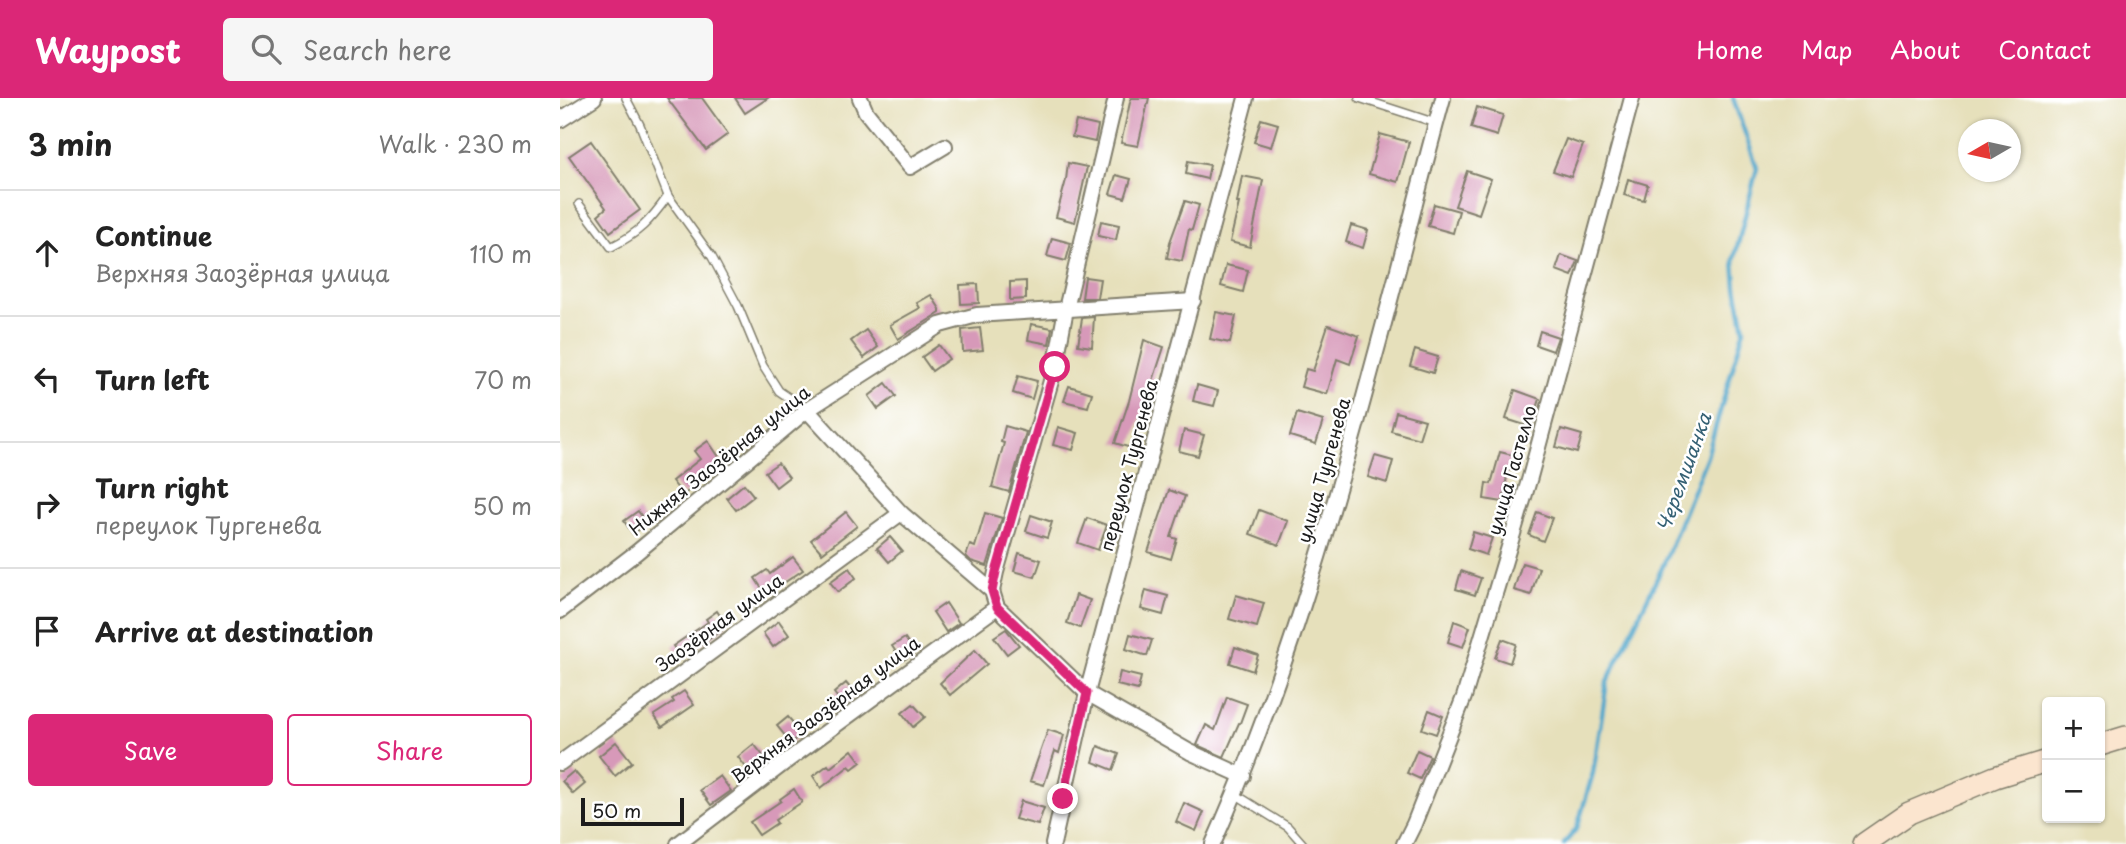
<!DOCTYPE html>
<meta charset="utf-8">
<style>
:root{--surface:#fff;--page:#f6f6f6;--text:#222;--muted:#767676;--line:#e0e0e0;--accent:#db2777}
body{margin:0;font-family:"Playpen Sans",sans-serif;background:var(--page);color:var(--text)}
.controls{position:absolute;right:21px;bottom:21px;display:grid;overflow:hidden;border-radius:7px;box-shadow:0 2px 5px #0004}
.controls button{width:63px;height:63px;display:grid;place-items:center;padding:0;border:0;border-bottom:2px solid var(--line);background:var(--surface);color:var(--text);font:35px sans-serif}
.compass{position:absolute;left:1398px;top:21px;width:63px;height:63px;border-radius:50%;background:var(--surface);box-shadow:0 2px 5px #0004;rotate:261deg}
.scale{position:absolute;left:21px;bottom:18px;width:103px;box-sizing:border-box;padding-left:7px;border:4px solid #1c1c1c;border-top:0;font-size:19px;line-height:24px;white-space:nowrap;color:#1c1c1c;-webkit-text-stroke:5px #fff;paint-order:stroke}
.stop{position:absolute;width:21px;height:21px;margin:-16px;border:5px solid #db2777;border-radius:50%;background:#fff}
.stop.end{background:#db2777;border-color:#fff;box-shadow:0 2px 7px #0008}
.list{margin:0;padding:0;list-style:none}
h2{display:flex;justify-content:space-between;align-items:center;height:91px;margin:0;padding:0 28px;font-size:30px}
h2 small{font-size:23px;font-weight:400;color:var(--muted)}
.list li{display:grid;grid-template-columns:46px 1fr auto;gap:21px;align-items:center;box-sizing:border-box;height:126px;padding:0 28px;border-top:2px solid var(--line)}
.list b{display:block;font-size:26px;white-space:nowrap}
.list p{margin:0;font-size:23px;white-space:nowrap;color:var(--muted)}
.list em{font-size:23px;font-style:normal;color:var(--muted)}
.actions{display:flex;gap:14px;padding:21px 28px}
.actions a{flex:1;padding:16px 0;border:2px solid var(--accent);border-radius:7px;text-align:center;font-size:24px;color:var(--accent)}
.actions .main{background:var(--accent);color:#fff}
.icon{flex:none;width:38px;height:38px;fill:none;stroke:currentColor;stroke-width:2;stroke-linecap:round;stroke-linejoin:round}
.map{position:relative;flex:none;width:1566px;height:746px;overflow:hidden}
header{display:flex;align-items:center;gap:42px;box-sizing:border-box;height:98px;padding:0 35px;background:var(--accent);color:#fff}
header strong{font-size:33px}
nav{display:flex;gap:38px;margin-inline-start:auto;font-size:24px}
.search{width:490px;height:63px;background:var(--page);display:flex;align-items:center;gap:18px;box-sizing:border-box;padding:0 24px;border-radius:7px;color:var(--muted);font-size:26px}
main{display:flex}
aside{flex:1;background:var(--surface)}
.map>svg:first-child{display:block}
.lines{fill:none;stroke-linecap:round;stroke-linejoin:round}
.stream{stroke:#4ea6cb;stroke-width:4.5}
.building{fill:#d799b9}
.lane-casing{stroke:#817e6c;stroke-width:10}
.street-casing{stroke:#817e6c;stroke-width:18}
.secondary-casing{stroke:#817e6c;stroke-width:24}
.lane{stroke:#fff;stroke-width:7}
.street{stroke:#fff;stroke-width:14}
.secondary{stroke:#fbe5cf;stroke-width:21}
.route{stroke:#db2777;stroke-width:9}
.labels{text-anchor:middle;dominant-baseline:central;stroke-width:5;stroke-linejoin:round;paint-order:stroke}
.street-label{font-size:18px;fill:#1c1c1c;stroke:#fff}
.water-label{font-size:19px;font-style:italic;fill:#356174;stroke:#fff}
</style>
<header>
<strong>Waypost</strong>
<div class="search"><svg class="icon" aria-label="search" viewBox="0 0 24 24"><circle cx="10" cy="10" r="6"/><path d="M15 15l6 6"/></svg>Search here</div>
<nav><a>Home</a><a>Map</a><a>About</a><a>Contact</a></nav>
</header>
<main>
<aside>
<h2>3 min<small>Walk · 230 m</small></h2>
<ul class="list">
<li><svg class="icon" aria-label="ahead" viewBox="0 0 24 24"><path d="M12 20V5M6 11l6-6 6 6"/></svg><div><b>Continue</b><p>Верхняя Заозёрная улица</p></div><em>110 m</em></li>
<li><svg class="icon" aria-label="left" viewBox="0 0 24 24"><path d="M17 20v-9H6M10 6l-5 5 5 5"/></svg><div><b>Turn left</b></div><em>70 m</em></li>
<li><svg class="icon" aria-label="right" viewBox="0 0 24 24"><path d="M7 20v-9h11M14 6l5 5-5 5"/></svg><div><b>Turn right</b><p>переулок Тургенева</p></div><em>50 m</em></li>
<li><svg class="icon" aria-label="arrive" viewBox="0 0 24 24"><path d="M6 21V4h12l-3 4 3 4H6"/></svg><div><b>Arrive at destination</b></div></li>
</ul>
<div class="actions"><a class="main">Save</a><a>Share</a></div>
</aside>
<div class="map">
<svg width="1566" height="746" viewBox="0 0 1566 746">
<rect width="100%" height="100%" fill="#fff"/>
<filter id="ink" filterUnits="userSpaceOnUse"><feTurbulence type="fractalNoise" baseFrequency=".0143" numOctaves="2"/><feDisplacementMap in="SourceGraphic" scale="14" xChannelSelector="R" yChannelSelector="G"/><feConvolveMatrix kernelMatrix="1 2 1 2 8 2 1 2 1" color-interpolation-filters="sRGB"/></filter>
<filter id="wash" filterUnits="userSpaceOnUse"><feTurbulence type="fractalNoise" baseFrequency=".00686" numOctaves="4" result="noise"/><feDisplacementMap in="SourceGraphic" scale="28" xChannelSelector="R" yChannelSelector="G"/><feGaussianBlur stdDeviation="1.57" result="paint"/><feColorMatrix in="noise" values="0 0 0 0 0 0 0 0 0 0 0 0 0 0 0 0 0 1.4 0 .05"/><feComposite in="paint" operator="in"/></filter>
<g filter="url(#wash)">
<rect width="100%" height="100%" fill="#e6e0bb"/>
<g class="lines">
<polyline class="stream" points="1004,746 1017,730 1033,675 1047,584 1102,470 1147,358 1184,231 1176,189 1174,162 1197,70 1173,0"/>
</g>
<g id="blocks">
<g class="building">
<polygon points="107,0 142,0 168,36 146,52"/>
<polygon points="175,0 208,0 185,15"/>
<polygon points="571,0 589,0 578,48 561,45"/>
<polygon points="917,9 943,17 937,38 911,30"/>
<polygon points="701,21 718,26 711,49 694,44"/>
<polygon points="516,23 538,28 535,44 512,39"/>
<polygon points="820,36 849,44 838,84 809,76"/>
<polygon points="1006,41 1023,47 1011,79 993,73"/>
<polygon points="31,43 80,112 50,134 38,117 46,110 9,58"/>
<polygon points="628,63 650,67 647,81 626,76"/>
<polygon points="508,65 527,69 515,124 496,119 506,82"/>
<polygon points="907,73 931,81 919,116 895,108"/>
<polygon points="556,77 571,81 565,100 550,96"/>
<polygon points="682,78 703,82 690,149 670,144 679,105 677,105"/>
<polygon points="1068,81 1088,87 1084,102 1064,97"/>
<polygon points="625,103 639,107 632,132 629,131 622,163 607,160 610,144"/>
<polygon points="874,106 899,113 893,135 868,128"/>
<polygon points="541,123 559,127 556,142 538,138"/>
<polygon points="791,127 808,132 803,150 786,144"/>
<polygon points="492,140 511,145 506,163 487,158"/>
<polygon points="1001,157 1018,163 1012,178 996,172"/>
<polygon points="666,167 688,172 683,194 661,188"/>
<polygon points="525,179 540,181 537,200 522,200"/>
<polygon points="466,183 466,201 450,202 450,184"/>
<polygon points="418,186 419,205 401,206 400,187"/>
<polygon points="371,197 380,211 380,215 338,241 330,227 360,210 357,205"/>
<polygon points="656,214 676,218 670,245 650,241"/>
<polygon points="534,219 532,249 518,247 522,220"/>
<polygon points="471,226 492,230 489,246 468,242"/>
<polygon points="768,227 799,238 790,266 777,261 767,296 741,289 746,271 753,273"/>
<polygon points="420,230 423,252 403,254 402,232"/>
<polygon points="306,232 318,249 304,260 291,243"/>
<polygon points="980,233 998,239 993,253 976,247"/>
<polygon points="584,242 604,249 571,350 555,345 569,303"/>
<polygon points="379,247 389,261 372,273 362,259"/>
<polygon points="855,252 878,259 873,275 850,268"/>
<polygon points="458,278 477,283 472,301 453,295"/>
<polygon points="326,285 336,298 318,311 309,298"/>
<polygon points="637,287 658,293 654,308 633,303"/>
<polygon points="509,288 532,295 528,309 504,303"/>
<polygon points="955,292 980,301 971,329 946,321"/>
<polygon points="836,314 865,322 859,341 831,333"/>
<polygon points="737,315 763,323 756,346 730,338"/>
<polygon points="445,328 466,334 449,394 432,389 444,345 441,344"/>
<polygon points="498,329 518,335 513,352 493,347"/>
<polygon points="1001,331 1022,337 1017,355 996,349"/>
<polygon points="624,332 644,337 638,358 619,353"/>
<polygon points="148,343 164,366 123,397 112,383 140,361 134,353"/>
<polygon points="940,354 956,358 953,373 948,371 943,404 924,401 926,385 931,386"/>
<polygon points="815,358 833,363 827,385 808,379"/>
<polygon points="218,365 229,379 216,389 205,374"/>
<polygon points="184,386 194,398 176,412 167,400"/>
<polygon points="609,392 625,398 611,439 617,441 611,461 588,454"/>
<polygon points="699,412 728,423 719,447 690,436"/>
<polygon points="78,413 87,426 73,436 64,423"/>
<polygon points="286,414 297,428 262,455 251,442"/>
<polygon points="977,414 992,420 983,443 969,437"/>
<polygon points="425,415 442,420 427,468 411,463 406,458 410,447 415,449"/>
<polygon points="471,417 492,424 487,440 466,433"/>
<polygon points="527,420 547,427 538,452 518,445"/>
<polygon points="913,434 932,440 926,457 908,451"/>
<polygon points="330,439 342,453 329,464 317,450"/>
<polygon points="459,455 481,462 475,479 454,473"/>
<polygon points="233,459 243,472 206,497 195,480 207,472 210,476"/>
<polygon points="962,465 979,470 971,497 954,492"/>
<polygon points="289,470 296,480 278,494 270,484"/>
<polygon points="901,473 921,480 915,497 896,491"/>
<polygon points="586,492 608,498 603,517 581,511"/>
<polygon points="516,497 530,502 520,530 507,525"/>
<polygon points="676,497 704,505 697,529 669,521"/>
<polygon points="386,505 399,525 386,534 373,514"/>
<polygon points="157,513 167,528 122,561 113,548 148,524 146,521"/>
<polygon points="219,523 229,537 213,549 203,535"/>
<polygon points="894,523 910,529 903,549 888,544"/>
<polygon points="446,531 459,547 447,556 434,539"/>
<polygon points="570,536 592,542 587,558 566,551"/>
<polygon points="345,540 355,555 342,563 332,548"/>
<polygon points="942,541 956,546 950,565 935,560"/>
<polygon points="675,549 698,557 693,573 670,565"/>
<polygon points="415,552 427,566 390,597 380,585"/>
<polygon points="560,574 581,579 578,592 557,587"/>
<polygon points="286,585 296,597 284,608 274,595"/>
<polygon points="124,593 134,607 102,629 94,617 114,604 112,601"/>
<polygon points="667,599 687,606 680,625 679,625 664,659 637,647 646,627 655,632"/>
<polygon points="353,606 365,619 353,629 342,615"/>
<polygon points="869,612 883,618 876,636 862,631"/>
<polygon points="228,619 242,635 231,645 217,628"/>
<polygon points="488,632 504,637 499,655 495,653 484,687 470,683"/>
<polygon points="56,644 72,664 55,678 39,658"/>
<polygon points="194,646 208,664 192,677 178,659"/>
<polygon points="538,648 559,656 553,672 533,664"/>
<polygon points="292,652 301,664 292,671 289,668 261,690 253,678 268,667 270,670"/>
<polygon points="857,652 870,658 860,681 847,675"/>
<polygon points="14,673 25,686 13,696 2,683"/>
<polygon points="160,678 171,693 151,707 140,692"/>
<polygon points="234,691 242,704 215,722 217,725 199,737 190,724 221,703 220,701"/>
<polygon points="461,703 484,710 478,727 455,721"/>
<polygon points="624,705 644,714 636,733 616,724"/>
</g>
</g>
</g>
<g filter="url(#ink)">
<use href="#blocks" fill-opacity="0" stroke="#817e6c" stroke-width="2"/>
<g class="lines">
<defs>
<g id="lane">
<polyline points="66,0 80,27 108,98 152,159 178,208 203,268 219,293 247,312"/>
<polyline points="799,0 876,25"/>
<path d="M19,106L51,149C79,135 90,123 108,98"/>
<polyline points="675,696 728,729 743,746"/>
</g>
<g id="street">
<polyline points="300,0 306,14 350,69 385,48"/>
<polyline points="0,22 34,0"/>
<polyline points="247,312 341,415 432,493 437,509 527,595 630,654 683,678"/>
<polyline points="432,493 436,474 495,269 506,211 556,0"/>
<polyline points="0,513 77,454 247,312 380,227 417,217 633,203"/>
<polyline points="0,665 341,415"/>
<polyline points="118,746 228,662 437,509"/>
<polyline points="493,746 527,595 686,0"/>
<path d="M653,746C722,591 770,426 814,262C838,175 859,87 883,0"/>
<polyline points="844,746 854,726 904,599 970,379 1072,0"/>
</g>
<g id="secondary">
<polyline points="1540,647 1566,639"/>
<polyline points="1304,746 1349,715 1435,679 1487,663"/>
</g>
</defs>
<use href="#lane" class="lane-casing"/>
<use href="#street" class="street-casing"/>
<use href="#secondary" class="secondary-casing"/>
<use href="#lane" class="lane"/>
<use href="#street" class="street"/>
<use href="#secondary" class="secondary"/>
</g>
</g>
<g class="lines" filter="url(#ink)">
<polyline class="route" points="495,269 436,474 432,493 437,509 527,595 503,701"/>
</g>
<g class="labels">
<g class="street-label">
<text transform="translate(159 362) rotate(-39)">Нижняя Заозёрная улица</text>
<text transform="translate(568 367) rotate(-75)">переулок Тургенева</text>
<text transform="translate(763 372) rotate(-74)">улица Тургенева</text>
<text transform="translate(951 372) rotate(-74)">улица Гастелло</text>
<text transform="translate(159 524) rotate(-36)">Заозёрная улица</text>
<text transform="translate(265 611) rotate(-37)">Верхняя Заозёрная улица</text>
</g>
<g class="water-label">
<text transform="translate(1123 374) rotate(-70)">Черемшанка</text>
</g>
</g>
</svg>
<div class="controls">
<button>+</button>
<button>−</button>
</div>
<svg class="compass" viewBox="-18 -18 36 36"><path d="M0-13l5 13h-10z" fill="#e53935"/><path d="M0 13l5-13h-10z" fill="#767676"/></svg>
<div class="scale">50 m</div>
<div class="stop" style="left:495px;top:269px"></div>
<div class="stop end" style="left:503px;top:701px"></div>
</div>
</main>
